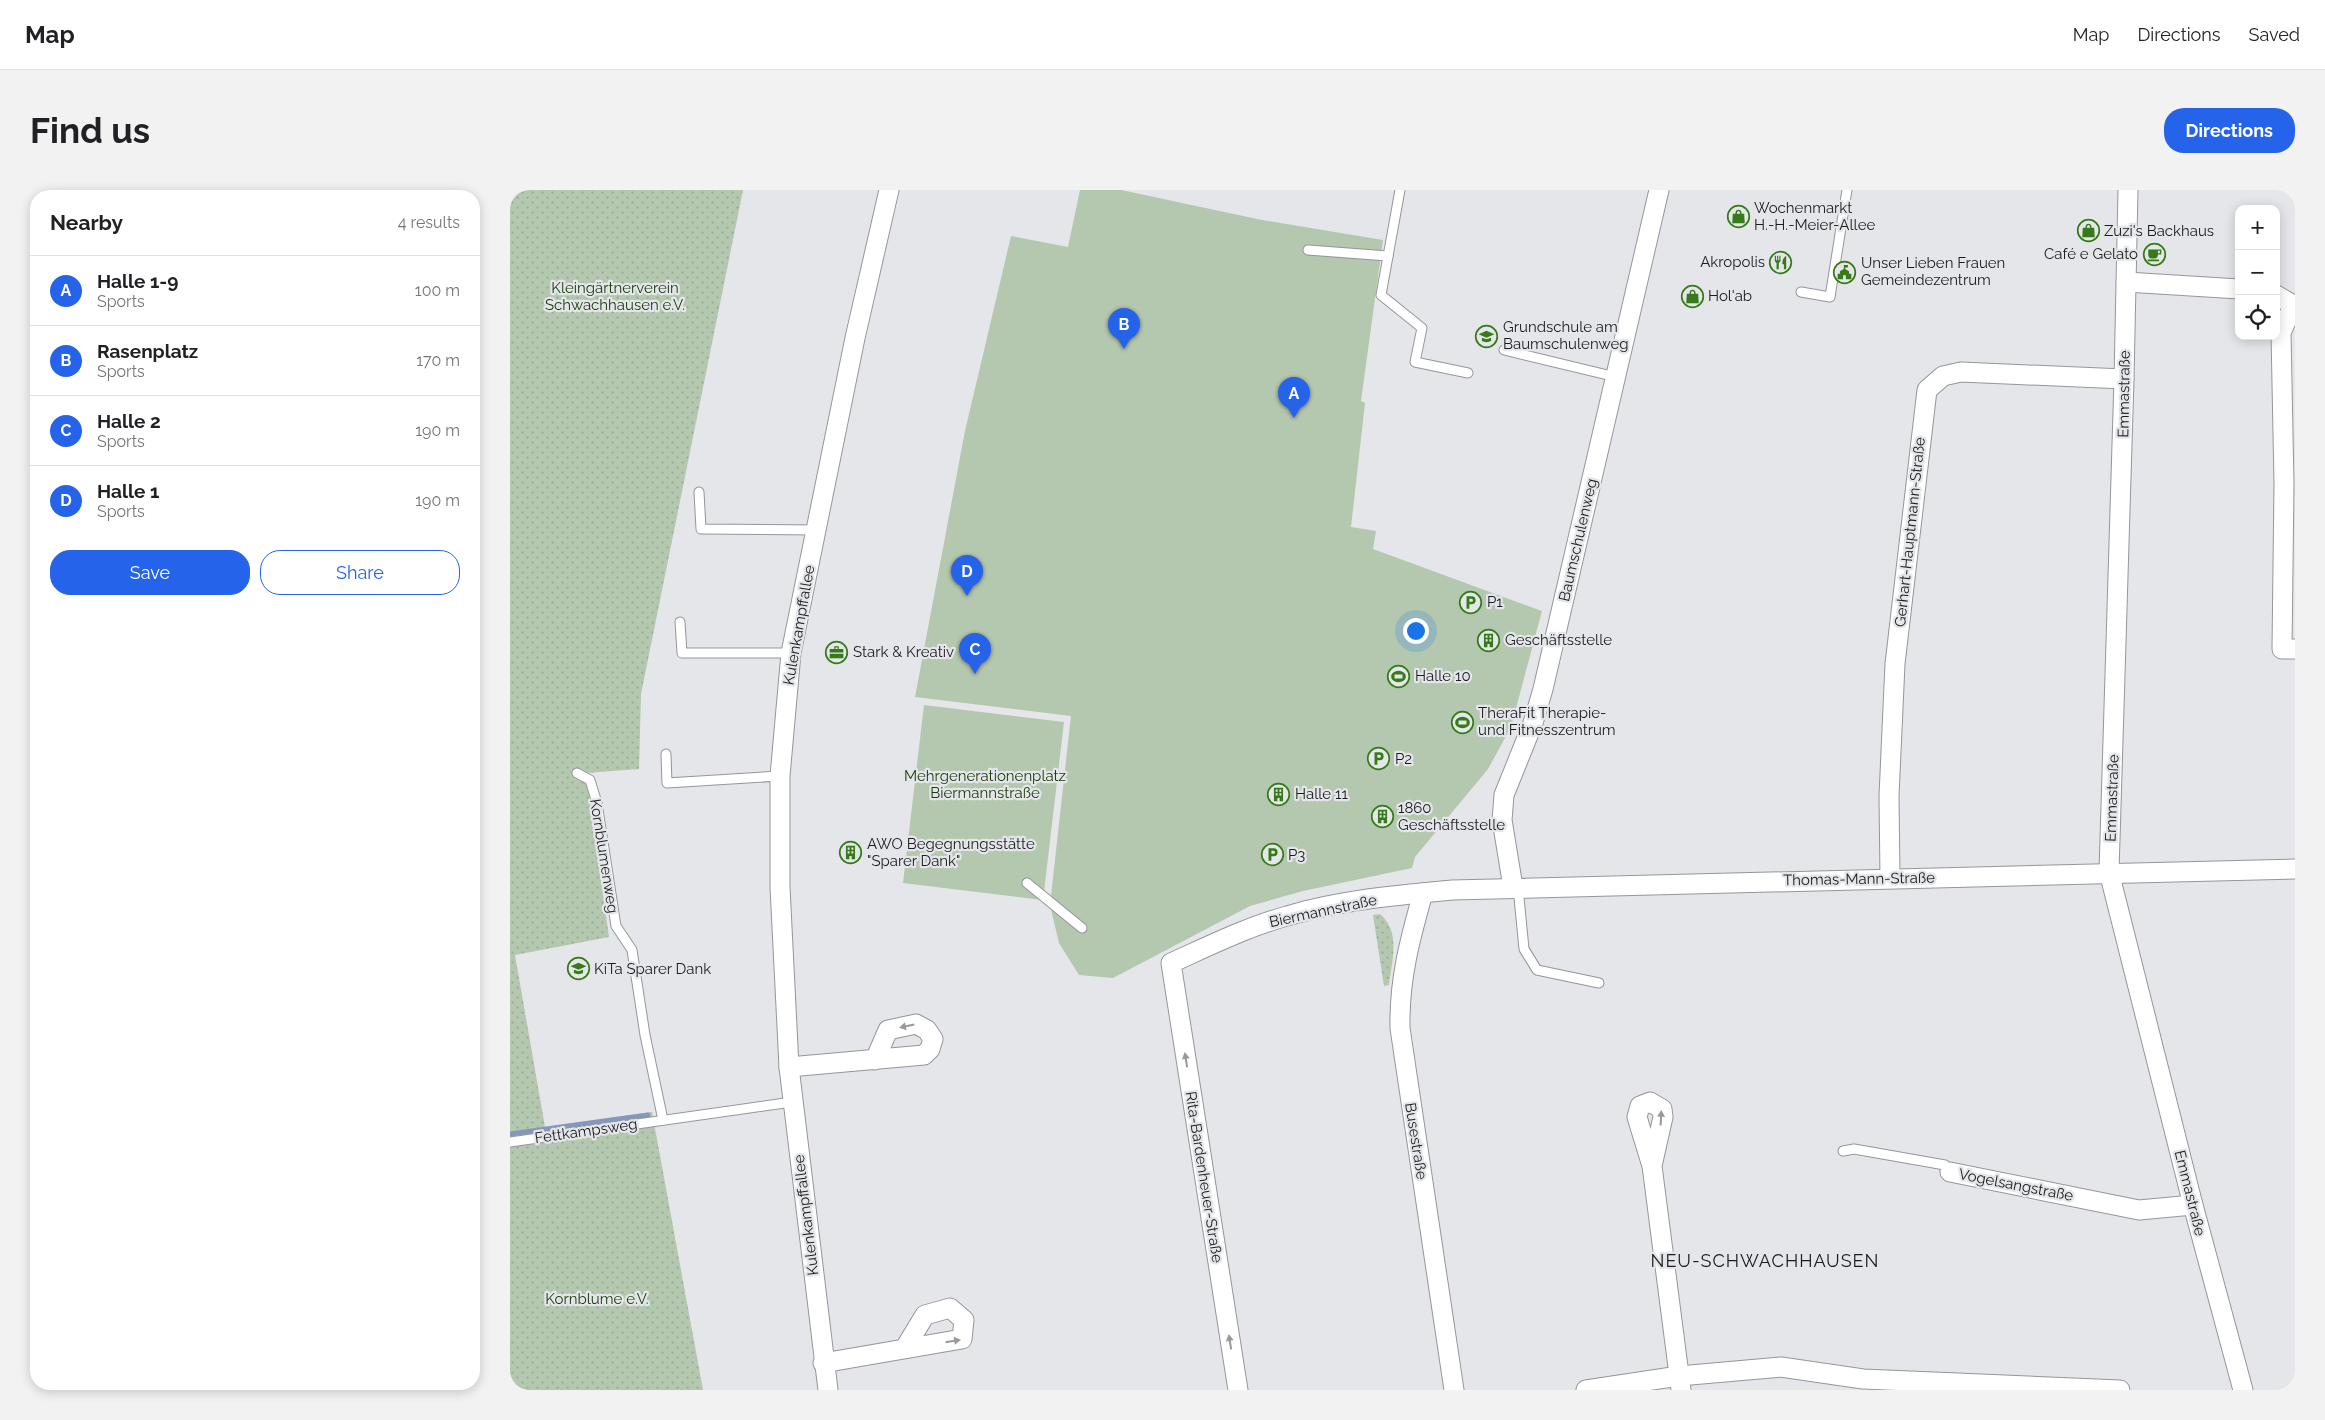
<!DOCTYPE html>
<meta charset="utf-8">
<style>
:root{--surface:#fff;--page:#f2f2f2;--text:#202124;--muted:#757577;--line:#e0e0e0;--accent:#2563eb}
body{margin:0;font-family:Raleway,sans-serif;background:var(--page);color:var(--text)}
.controls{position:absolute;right:15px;top:15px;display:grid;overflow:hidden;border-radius:10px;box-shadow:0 2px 12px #0003}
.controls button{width:45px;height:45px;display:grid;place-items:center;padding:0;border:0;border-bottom:1px solid var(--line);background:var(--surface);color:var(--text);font:25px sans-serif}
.you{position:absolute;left:905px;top:440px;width:18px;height:18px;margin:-12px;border:4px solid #fff;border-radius:50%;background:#1a73e8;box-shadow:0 0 0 8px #1a73e833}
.badge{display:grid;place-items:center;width:32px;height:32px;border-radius:50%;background:var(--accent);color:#fff;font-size:16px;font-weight:700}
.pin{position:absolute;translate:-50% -41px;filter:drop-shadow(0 1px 2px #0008)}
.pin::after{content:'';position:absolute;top:26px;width:18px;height:15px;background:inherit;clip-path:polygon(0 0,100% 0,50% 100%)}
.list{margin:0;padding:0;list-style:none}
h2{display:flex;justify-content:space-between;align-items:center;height:65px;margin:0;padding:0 20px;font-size:21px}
h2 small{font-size:16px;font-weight:400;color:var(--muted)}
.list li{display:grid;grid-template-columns:32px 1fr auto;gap:15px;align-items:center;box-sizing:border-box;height:70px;padding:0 20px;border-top:1px solid var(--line)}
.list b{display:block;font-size:19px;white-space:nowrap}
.list p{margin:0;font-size:16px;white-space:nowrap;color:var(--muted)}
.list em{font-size:16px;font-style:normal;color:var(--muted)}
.actions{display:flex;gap:10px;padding:15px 20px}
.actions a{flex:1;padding:11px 0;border:1px solid var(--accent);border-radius:20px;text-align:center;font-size:18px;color:var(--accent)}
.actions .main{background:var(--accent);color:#fff}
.icon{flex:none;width:28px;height:28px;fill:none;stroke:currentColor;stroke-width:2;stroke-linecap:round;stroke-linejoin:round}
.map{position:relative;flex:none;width:1785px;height:1200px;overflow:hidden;border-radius:20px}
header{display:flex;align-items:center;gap:30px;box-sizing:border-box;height:70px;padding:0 25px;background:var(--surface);border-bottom:1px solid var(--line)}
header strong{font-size:24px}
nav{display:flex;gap:28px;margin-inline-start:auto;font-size:18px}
.intro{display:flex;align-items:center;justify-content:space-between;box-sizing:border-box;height:120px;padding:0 30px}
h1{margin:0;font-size:35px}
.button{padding:12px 22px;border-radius:20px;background:var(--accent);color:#fff;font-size:18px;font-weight:700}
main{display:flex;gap:30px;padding:0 30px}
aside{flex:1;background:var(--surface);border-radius:20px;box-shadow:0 2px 12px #0003}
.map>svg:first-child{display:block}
.grass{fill:url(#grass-dots)}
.park{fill:#b4c7af}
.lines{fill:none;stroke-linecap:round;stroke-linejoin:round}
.stream{stroke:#8697bb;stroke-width:5}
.lane-casing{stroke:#95969a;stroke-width:11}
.street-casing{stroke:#95969a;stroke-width:21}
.lane{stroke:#fff;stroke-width:9}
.street{stroke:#fff;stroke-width:19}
.oneway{fill:#989999}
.labels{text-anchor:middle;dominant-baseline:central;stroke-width:4.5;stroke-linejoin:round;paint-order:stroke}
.poi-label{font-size:15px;fill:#1b1c1d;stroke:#e4e6ea;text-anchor:start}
.park-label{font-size:15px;fill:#173b09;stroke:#e4e6ea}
.street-label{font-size:15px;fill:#1b1c1d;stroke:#e4e6ea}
.quarter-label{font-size:18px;letter-spacing:1px;fill:#1b1c1d;stroke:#e4e6ea}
</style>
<header>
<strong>Map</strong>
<nav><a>Map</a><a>Directions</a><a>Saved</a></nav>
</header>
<div class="intro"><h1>Find us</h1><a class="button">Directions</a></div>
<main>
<aside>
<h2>Nearby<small>4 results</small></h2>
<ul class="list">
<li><span class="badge">A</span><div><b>Halle 1-9</b><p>Sports</p></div><em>100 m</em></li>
<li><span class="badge">B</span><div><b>Rasenplatz</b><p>Sports</p></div><em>170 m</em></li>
<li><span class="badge">C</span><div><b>Halle 2</b><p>Sports</p></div><em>190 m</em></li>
<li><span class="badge">D</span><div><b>Halle 1</b><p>Sports</p></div><em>190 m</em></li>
</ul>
<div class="actions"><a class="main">Save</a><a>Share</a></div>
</aside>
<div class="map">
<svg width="1785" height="1200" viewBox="0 0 1785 1200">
<defs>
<pattern id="grass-dots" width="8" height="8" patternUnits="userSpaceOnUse" patternTransform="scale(1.25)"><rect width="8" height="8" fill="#b4c7af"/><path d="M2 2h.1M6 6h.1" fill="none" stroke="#9aaa96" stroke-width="1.8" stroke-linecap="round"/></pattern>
</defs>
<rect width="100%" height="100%" fill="#e4e6ea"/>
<g class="grass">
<polygon points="0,0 233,0 131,504 129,579 76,583 99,747 5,765 35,937 142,922 193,1200 0,1200"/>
<path d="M870,724C891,742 882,771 879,795L874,796L863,725Z"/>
</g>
<g class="park">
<polygon points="570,0 611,0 752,30 873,50 851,211 855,213 841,337 866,341 863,359 1032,421 1001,537 978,579 905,667 902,678 793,701 740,716 603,788 569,785 549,753 540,715 561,526 405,507 455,241 501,46 558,57"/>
<polygon points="414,515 554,532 533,710 393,693"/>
</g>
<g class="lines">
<polyline class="stream" points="0,944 138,925"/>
<defs>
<g id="lane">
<polyline points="890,0 871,105 912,138 905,172 958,183"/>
<polyline points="798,60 878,66"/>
<polyline points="1291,102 1320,107 1337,0"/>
<polyline points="994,160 1106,187"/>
<polyline points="189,302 191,339 306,340"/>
<polyline points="170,432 172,463 281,463"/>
<polyline points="156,564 157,593 270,586"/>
<polyline points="67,583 80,590 87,613 106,736 122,760 135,845 153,930"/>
<polyline points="517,693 572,738"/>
<polyline points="1008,697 1014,759 1027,780 1089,793"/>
<polyline points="0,952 282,912"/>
<polyline points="1333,961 1344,959 1435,975 1440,982"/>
</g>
<g id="street">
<polyline points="1618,0 1614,189 1599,682 1683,1015 1733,1200"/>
<polyline points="1616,92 1729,99"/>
<polyline points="1766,105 1785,116"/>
<polyline points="1783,115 1771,143 1774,294 1772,459 1785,459"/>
<polyline points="1380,688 1379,606 1385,474 1417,200 1433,186 1451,182 1614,189"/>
<polyline points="1003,697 992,630 994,605 1023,533 1033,499 1149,0"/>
<path d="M913,703C900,749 889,789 890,838L944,1200"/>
<polyline points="279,877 414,865 420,859 423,849 417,840 406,834 378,840 365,870"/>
<polyline points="1142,976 1153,927 1152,919 1140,912 1130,916 1127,927 1142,976 1171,1200"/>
<polyline points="1440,982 1629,1020 1683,1015"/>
<polyline points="313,1173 452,1149 454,1130 440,1118 415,1125 395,1158"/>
<polyline points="318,1200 279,877 270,697 270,586 281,463 345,148 379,0"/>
<path d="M728,1200L661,773C699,756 737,737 777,726C830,710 888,705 942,700L1785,679"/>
<polyline points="1076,1200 1169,1186 1271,1177 1353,1189 1610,1200"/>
</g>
</defs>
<use href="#lane" class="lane-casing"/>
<use href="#street" class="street-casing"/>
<use href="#lane" class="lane"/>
<use href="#street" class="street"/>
</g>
<defs><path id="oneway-solid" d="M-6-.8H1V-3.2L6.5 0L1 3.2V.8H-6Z" transform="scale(1.25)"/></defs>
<g class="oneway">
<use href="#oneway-solid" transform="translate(397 836) rotate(168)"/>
<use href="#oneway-solid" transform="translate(676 870) rotate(-99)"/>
<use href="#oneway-solid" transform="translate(1151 928) rotate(-87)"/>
<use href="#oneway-solid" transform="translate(443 1151) rotate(-9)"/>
<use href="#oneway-solid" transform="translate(720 1152) rotate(-99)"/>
</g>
<defs>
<symbol id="shop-ring" viewBox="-11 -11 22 22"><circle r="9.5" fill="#e4e6ea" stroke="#377a1b" stroke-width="1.5"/><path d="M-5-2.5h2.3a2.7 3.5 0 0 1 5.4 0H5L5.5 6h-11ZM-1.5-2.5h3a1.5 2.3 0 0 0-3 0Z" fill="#377a1b"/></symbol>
<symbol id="cafe-ring" viewBox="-11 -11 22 22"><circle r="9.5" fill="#e4e6ea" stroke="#377a1b" stroke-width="1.5"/><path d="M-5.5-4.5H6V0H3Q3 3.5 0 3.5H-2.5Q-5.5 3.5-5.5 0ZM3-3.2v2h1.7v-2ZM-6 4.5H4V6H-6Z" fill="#377a1b"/></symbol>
<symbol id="restaurant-ring" viewBox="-11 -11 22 22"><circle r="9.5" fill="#e4e6ea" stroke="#377a1b" stroke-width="1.5"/><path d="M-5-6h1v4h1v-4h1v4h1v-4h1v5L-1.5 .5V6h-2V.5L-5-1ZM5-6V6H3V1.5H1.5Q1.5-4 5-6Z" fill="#377a1b"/></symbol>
<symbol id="civic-ring" viewBox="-11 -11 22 22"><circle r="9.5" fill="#e4e6ea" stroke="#377a1b" stroke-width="1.5"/><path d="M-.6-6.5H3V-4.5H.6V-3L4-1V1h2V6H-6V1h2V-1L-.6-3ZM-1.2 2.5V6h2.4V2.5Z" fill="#377a1b"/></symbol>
<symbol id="school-ring" viewBox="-11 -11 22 22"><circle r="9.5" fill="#e4e6ea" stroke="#377a1b" stroke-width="1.5"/><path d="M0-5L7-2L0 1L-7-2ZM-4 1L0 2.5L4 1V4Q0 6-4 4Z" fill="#377a1b"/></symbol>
<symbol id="parking-ring" viewBox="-11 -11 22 22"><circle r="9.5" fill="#e4e6ea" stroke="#377a1b" stroke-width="1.5"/><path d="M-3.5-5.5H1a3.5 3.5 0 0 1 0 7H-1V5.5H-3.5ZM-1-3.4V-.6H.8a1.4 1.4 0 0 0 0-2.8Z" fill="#377a1b"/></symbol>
<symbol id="building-ring" viewBox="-11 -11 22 22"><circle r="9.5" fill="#e4e6ea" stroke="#377a1b" stroke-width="1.5"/><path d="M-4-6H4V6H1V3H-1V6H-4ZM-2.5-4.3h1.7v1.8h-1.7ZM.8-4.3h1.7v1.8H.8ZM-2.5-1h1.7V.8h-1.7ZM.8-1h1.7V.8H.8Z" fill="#377a1b"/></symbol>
<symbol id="office-ring" viewBox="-11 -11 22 22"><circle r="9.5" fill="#e4e6ea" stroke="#377a1b" stroke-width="1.5"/><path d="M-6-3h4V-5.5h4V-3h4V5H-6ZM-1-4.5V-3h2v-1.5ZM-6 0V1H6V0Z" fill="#377a1b"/></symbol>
<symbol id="stadium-ring" viewBox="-11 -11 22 22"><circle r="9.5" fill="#e4e6ea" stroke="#377a1b" stroke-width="1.5"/><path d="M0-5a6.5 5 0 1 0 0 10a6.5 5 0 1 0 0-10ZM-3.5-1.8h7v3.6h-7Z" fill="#377a1b"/></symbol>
</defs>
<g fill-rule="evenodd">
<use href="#shop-ring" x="1216" y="14" width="25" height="25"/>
<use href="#shop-ring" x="1566" y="28" width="25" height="25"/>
<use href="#cafe-ring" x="1632" y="52" width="25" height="25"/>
<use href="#restaurant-ring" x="1258" y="60" width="25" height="25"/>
<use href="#civic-ring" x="1322" y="70" width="25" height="25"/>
<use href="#shop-ring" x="1170" y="94" width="25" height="25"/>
<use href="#school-ring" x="964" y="134" width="25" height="25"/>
<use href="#parking-ring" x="948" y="400" width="25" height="25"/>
<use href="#building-ring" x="966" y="438" width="25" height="25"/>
<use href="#office-ring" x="314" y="450" width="25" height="25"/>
<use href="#stadium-ring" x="876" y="474" width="25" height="25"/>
<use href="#stadium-ring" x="940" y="520" width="25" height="25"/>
<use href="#parking-ring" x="856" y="556" width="25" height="25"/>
<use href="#building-ring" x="756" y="592" width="25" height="25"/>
<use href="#building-ring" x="860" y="614" width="25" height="25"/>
<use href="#building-ring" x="328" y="650" width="25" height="25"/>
<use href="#parking-ring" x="750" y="652" width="25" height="25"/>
<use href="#school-ring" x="56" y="766" width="25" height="25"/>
</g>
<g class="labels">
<g class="poi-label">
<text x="1244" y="18">Wochenmarkt<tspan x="1244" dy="17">H.-H.-Meier-Allee</tspan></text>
<text x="1594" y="41">Zuzi's Backhaus</text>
<text x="1628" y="64" text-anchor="end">Café e Gelato</text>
<text x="1255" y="72" text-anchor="end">Akropolis</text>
<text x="1351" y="73">Unser Lieben Frauen<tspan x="1351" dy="17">Gemeindezentrum</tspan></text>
<text x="1198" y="106">Hol'ab</text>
<text x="993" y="137">Grundschule am<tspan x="993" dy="17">Baumschulenweg</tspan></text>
<text x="977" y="412">P1</text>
<text x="995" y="450">Geschäftsstelle</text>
<text x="343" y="462">Stark &amp; Kreativ</text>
<text x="905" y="486">Halle 10</text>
<text x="968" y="523">TheraFit Therapie-<tspan x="968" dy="17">und Fitnesszentrum</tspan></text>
<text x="885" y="569">P2</text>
<text x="785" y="604">Halle 11</text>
<text x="888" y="618">1860<tspan x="888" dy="17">Geschäftsstelle</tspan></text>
<text x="357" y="654">AWO Begegnungsstätte<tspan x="357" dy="17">"Sparer Dank"</tspan></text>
<text x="778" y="665">P3</text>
<text x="84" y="779">KiTa Sparer Dank</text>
</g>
<g class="park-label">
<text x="105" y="98">Kleingärtnerverein<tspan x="105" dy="17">Schwachhausen e.V.</tspan></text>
<text x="475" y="586">Mehrgenerationenplatz<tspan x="475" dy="17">Biermannstraße</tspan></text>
<text x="87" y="1109">Kornblume e.V.</text>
</g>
<g class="street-label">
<text transform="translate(1614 204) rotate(-89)">Emmastraße</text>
<text transform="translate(1400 342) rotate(-84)">Gerhart-Hauptmann-Straße</text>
<text transform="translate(1068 350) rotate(-77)">Baumschulenweg</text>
<text transform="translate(289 435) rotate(-80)">Kulenkampffallee</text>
<text transform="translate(1602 608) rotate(-88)">Emmastraße</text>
<text transform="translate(94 666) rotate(81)">Kornblumenweg</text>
<text transform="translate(1349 689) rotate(-1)">Thomas-Mann-Straße</text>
<text transform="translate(813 721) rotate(-12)">Biermannstraße</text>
<text transform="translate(76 941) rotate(-8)">Fettkampsweg</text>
<text transform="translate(906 951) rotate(81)">Busestraße</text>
<text transform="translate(694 987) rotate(81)">Rita-Bardenheuer-Straße</text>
<text transform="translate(1506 995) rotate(11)">Vogelsangstraße</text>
<text transform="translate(1680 1003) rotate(76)">Emmastraße</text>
<text transform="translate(296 1025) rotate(-97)">Kulenkampffallee</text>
</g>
<g class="quarter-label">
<text x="1255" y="1070">NEU-SCHWACHHAUSEN</text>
</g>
</g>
</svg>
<div class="controls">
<button>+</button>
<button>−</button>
<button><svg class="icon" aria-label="locate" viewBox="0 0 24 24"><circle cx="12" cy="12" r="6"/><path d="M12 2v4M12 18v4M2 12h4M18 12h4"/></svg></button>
</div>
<div class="you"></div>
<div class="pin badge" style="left:784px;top:228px">A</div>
<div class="pin badge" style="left:614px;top:159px">B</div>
<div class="pin badge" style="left:465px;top:484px">C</div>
<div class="pin badge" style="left:457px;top:406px">D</div>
</div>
</main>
